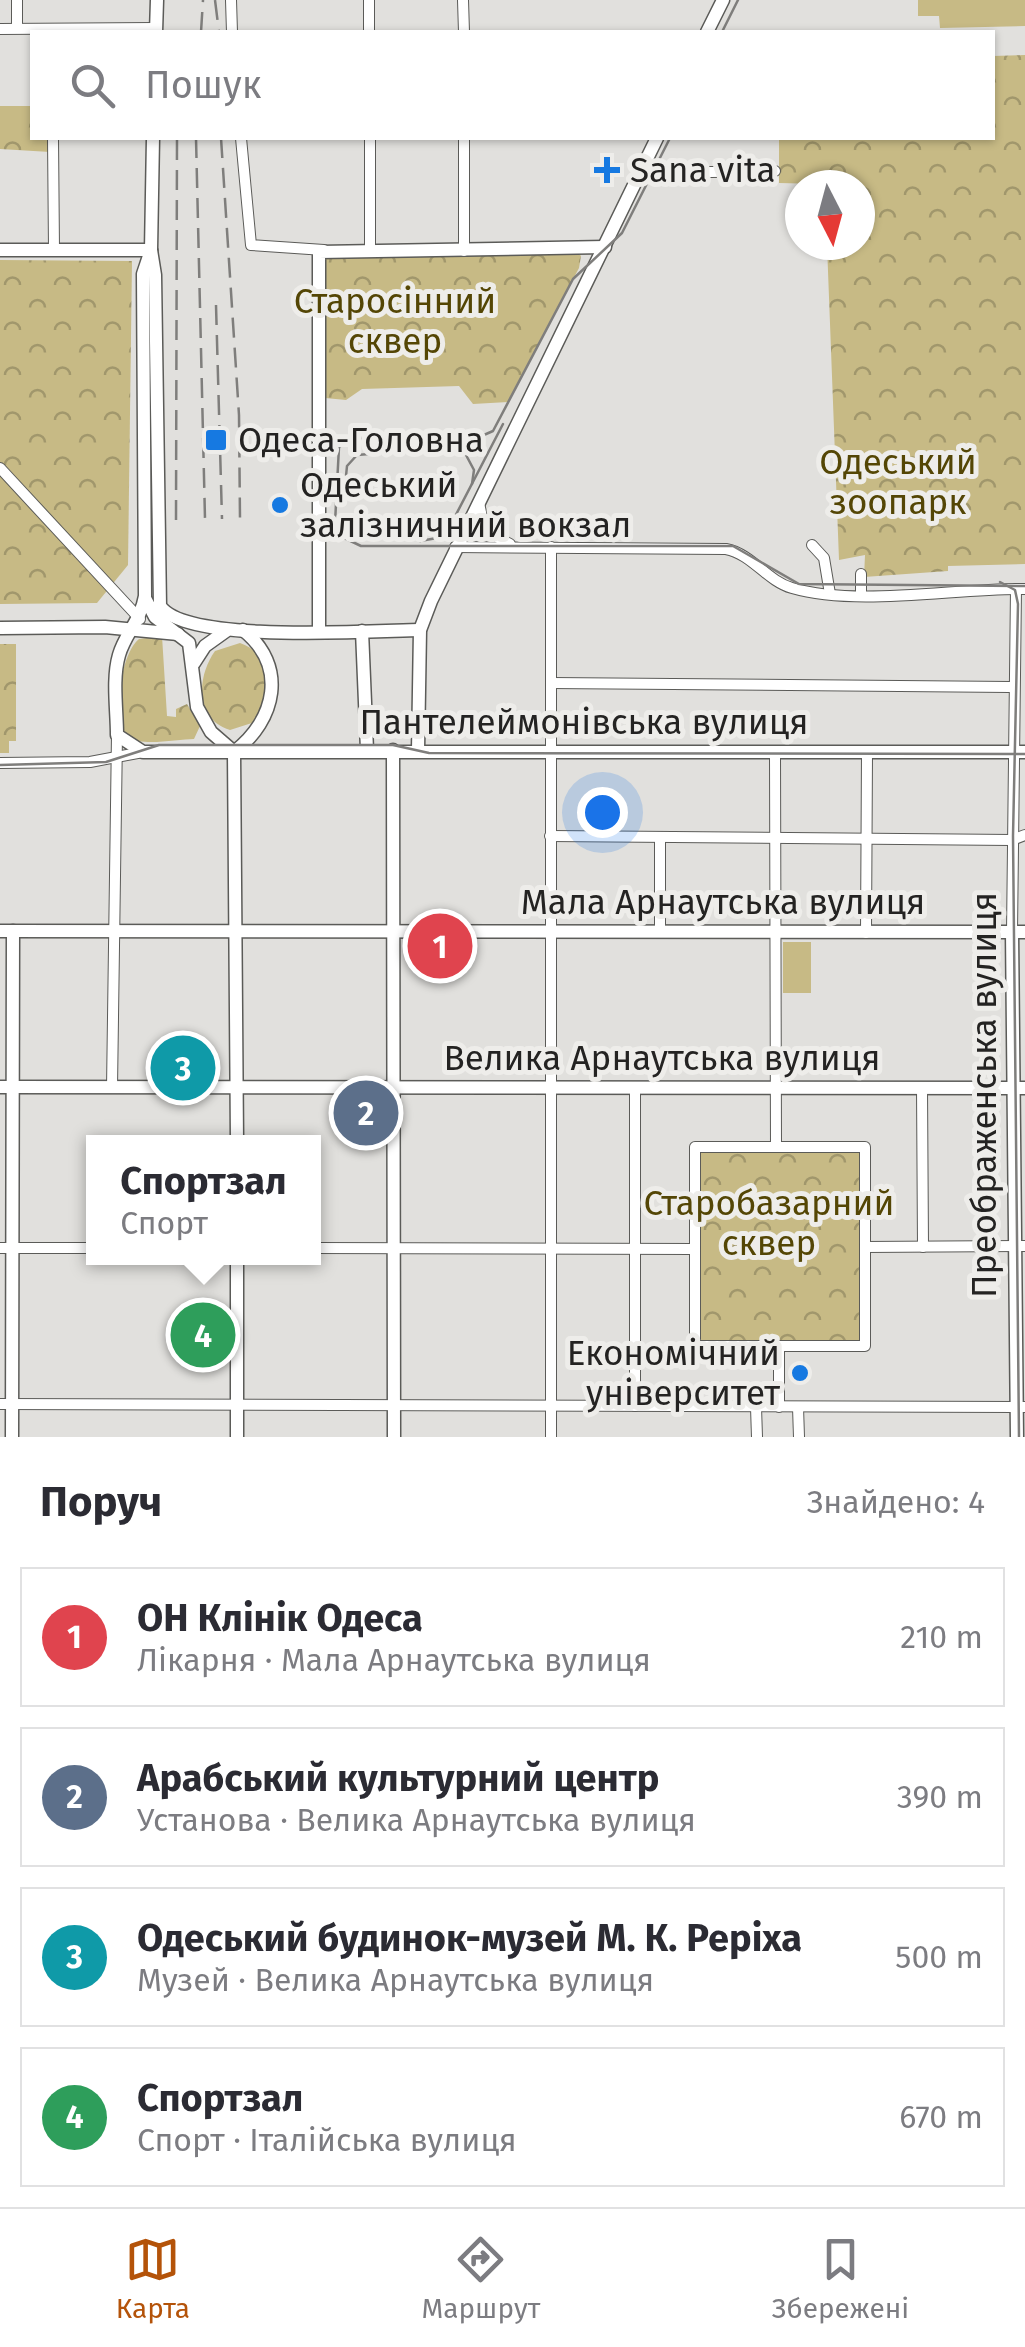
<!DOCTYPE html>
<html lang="uk">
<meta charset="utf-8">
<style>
:root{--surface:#fff;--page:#f2f2f3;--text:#2b2b33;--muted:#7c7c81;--line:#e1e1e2;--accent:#b45309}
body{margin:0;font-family:"Fira Sans",sans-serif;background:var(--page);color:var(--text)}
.compass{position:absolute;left:785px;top:170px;width:90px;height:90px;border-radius:50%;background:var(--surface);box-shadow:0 2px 8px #0004;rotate:174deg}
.you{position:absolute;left:602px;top:812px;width:35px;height:35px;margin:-25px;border:8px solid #fff;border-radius:50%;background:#1a73e8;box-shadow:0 0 0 15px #1a73e833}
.badge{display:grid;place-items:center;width:65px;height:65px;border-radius:50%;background:var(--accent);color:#fff;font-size:32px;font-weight:700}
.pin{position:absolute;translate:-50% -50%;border:5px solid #fff;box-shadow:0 2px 10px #0006}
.popup{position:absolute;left:86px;top:1135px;width:235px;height:130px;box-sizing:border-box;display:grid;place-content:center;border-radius:0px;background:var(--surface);filter:drop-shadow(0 2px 8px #0005);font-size:32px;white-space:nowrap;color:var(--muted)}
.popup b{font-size:38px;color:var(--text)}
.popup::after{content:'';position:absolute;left:50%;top:100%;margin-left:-20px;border:20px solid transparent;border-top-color:var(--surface)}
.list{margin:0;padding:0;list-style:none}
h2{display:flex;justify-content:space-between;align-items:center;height:130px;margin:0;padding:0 40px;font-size:42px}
h2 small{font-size:32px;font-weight:400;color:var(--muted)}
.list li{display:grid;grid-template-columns:65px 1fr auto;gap:30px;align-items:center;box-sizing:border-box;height:140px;margin:0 20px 20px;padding:0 20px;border:2px solid var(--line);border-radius:0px}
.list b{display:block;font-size:38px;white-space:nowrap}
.list p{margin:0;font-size:32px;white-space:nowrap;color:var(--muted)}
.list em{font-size:32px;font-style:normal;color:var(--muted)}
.icon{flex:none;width:55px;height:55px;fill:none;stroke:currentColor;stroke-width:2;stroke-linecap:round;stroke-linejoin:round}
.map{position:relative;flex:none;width:1025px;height:1437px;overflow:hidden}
.search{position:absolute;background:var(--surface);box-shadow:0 2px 8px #0004;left:30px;right:30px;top:30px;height:110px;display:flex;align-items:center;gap:25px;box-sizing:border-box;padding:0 35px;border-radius:0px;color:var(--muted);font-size:38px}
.sheet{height:770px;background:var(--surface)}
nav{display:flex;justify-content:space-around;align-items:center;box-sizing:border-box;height:140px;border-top:2px solid var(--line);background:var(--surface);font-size:28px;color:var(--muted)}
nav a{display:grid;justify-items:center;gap:5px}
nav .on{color:var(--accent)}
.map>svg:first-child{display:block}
.grass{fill:#c7ba85}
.forest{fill:url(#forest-crowns)}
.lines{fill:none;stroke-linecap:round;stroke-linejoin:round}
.minor-casing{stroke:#5b5b58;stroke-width:12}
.major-casing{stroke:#5b5b58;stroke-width:15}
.minor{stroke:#fff;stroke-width:10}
.major{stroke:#fff;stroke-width:12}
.tram{stroke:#7f7e7c;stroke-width:2.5}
.rail{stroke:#7f7e7c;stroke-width:2.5;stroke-dasharray:20 10;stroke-linecap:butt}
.poi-dot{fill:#1679e1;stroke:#eeedea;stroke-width:4}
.labels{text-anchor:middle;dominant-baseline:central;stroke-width:10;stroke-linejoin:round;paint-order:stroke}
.poi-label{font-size:35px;fill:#242322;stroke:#eeedea;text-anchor:start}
.park-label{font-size:35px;fill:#544605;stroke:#eeedea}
.street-label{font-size:35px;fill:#242322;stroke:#eeedea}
</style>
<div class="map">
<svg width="1025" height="1437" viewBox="0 0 1025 1437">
<defs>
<pattern id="forest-crowns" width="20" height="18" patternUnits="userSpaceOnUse" patternTransform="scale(2.5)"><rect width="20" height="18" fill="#c7ba85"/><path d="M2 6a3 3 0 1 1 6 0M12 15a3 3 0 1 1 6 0" fill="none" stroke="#a1976c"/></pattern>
</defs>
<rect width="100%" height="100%" fill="#e1e0dd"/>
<g class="grass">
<polygon points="918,0 1025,0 1025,26 940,28 939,16 918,16"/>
<rect x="783" y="942" width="28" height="51"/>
</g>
<g class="forest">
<polygon points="1025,55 1025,564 948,566 948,571 864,577 865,555 839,560 827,245 860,245 860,185 779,183 779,138 992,138 993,56"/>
<polygon points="0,106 32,106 32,138 50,138 50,152 0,149"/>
<polygon points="338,255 580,255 581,256 579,268 508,402 473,404 459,386 362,389 346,400 325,398 324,260"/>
<polygon points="0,260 132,261 128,565 97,603 0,604"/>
<path d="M162,636L167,716L176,717V709L187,704L200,726L194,739C178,739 141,747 129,737C110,720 121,653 139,639Z"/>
<path d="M240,643C277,656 267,694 255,722L230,730C194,719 197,676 215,651Z"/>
<polygon points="0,644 16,644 16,741 9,741 9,753 0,753"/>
<rect x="695" y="1147" width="170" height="199"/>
</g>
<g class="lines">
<defs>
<g id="minor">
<polyline points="231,0 232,32"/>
<polyline points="369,0 369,32"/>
<polyline points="463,0 464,32"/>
<polyline points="17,28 17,0"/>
<polyline points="0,29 156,28"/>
<polyline points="53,138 54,250"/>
<polyline points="241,138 251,245 324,250"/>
<polyline points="370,138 370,251"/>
<polyline points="640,173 775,171"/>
<polyline points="464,251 464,138"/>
<polyline points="0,468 140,619"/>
<polyline points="479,503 485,531 510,544"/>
<polyline points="812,545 824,558 830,594"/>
<path d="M455,547L726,549C752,554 767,581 792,588C857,607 956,588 1025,589"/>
<polyline points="551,547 551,1437"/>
<polyline points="861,574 861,594"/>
<polyline points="551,683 1010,687"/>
<polyline points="775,753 776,1147"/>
<polyline points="0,763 90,762 143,752"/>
<polyline points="550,836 1012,840 1025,835"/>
<polyline points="660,837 660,932"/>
<polyline points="1012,932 1016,589"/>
<polyline points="866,933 867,754"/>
<polyline points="112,1088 117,735"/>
<polyline points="922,1088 923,1247"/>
<rect x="695" y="1147" width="170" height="199"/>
<polyline points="865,1247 1025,1246"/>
<polyline points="0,1248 93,1248"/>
<polyline points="313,1248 695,1249"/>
<polyline points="0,1404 1025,1407"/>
<polyline points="635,1406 635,1087"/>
<polyline points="756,1407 757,1437"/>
<polyline points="779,1407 779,1346"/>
<polyline points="798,1407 799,1437"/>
</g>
<g id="major">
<polyline points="156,32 157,0"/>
<polyline points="707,32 723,0"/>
<path d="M153,138L151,250L155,275L160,606C186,644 371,631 420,630"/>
<polyline points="0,250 151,250"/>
<path d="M151,250L143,274L145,596C141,620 125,634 119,655C112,679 117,710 117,735L143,752H1025"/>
<polyline points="146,600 155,617 189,643 197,707 211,732 234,752"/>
<polyline points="0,628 105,627 178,634"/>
<polyline points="362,631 367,750"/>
<polyline points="319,632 319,252 605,247"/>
<polyline points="194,663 205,646 226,631"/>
<polyline points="393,750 394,1437"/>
<polyline points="418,750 420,630 431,601 657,138"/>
<polyline points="234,752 237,1142"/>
<path d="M234,752C276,720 288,666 243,630"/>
<polyline points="0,931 1025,932"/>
<polyline points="1012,932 1017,1437"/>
<polyline points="0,1087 1025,1088"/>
<polyline points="12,1437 13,931"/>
<polyline points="237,1437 237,1258"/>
</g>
</defs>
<use href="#minor" class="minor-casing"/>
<use href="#major" class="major-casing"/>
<use href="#minor" class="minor"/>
<use href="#major" class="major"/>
<g class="tram">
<polyline points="722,32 738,0"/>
<polyline points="670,138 622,233 573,279 493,431 477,438 353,439 339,447 335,523 340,536 361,546 733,546 799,584 1025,586"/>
<polyline points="440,448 466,455 474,470 472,484"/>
<polyline points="345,486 347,466 357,455 441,448"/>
<polyline points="420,541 437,538 448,530 503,424"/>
<polyline points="1000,582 1015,590 1018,604 1013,836 1019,1437"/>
<polyline points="0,765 106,762 159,745 393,745 429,753 1025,754"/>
</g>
<g class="rail">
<polyline points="215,0 219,32"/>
<polyline points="201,32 203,0"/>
<polyline points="196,138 205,519"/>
<polyline points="221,138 239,415 240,519"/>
<polyline points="216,305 222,519"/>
<polyline points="176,520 177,138"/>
</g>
</g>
<g class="poi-dot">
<path d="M602 155h10v10h10v10h-10v10h-10v-10h-10v-10h10z"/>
<rect x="204" y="428" width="24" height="24" rx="5"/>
<circle cx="280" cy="505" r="10"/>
<circle cx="800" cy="1373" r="10"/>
</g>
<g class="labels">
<g class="poi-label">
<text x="630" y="170">Sana vita</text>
<text x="238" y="440">Одеса-Головна</text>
<text x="300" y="485">Одеський<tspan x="300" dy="40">залізничний вокзал</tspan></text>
<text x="780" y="1353" text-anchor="end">Економічний<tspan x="780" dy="40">університет</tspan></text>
</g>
<g class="park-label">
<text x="395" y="301">Старосінний<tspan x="395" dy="40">сквер</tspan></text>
<text x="898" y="462">Одеський<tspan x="898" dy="40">зоопарк</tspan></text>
<text x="769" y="1203">Старобазарний<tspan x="769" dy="40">сквер</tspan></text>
</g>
<g class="street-label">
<text x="584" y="722">Пантелеймонівська вулиця</text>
<text x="723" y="902">Мала Арнаутська вулиця</text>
<text x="662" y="1058">Велика Арнаутська вулиця</text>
<text transform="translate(984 1095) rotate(-90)">Преображенська вулиця</text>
</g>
</g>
</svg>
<svg class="compass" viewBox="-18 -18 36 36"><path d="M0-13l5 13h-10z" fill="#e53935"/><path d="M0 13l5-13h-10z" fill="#7c7c81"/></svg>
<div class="you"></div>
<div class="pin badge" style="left:440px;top:946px;background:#e0444e">1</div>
<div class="pin badge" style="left:366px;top:1113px;background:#5c6f8a">2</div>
<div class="pin badge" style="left:183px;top:1068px;background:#0f9aa8">3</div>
<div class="pin badge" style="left:203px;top:1335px;background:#2e9e5b">4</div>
<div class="popup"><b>Спортзал</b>Спорт</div>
<div class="search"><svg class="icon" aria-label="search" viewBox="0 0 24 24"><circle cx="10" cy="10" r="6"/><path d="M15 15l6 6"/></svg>Пошук</div>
</div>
<section class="sheet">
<h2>Поруч<small>Знайдено: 4</small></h2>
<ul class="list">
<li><span class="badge" style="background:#e0444e">1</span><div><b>ОН Клінік Одеса</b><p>Лікарня · Мала Арнаутська вулиця</p></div><em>210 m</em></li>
<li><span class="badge" style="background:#5c6f8a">2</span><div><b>Арабський культурний центр</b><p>Установа · Велика Арнаутська вулиця</p></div><em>390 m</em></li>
<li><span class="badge" style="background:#0f9aa8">3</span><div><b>Одеський будинок-музей М. К. Реріха</b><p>Музей · Велика Арнаутська вулиця</p></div><em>500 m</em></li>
<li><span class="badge" style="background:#2e9e5b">4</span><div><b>Спортзал</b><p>Спорт · Італійська вулиця</p></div><em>670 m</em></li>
</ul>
</section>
<nav>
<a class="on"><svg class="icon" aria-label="map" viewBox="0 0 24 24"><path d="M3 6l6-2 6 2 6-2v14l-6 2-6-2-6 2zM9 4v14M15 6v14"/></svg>Карта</a>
<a><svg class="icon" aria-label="directions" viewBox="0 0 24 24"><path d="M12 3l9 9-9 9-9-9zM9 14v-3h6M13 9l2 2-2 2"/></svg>Маршрут</a>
<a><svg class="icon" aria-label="saved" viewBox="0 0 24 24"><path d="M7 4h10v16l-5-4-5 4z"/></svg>Збережені</a>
</nav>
